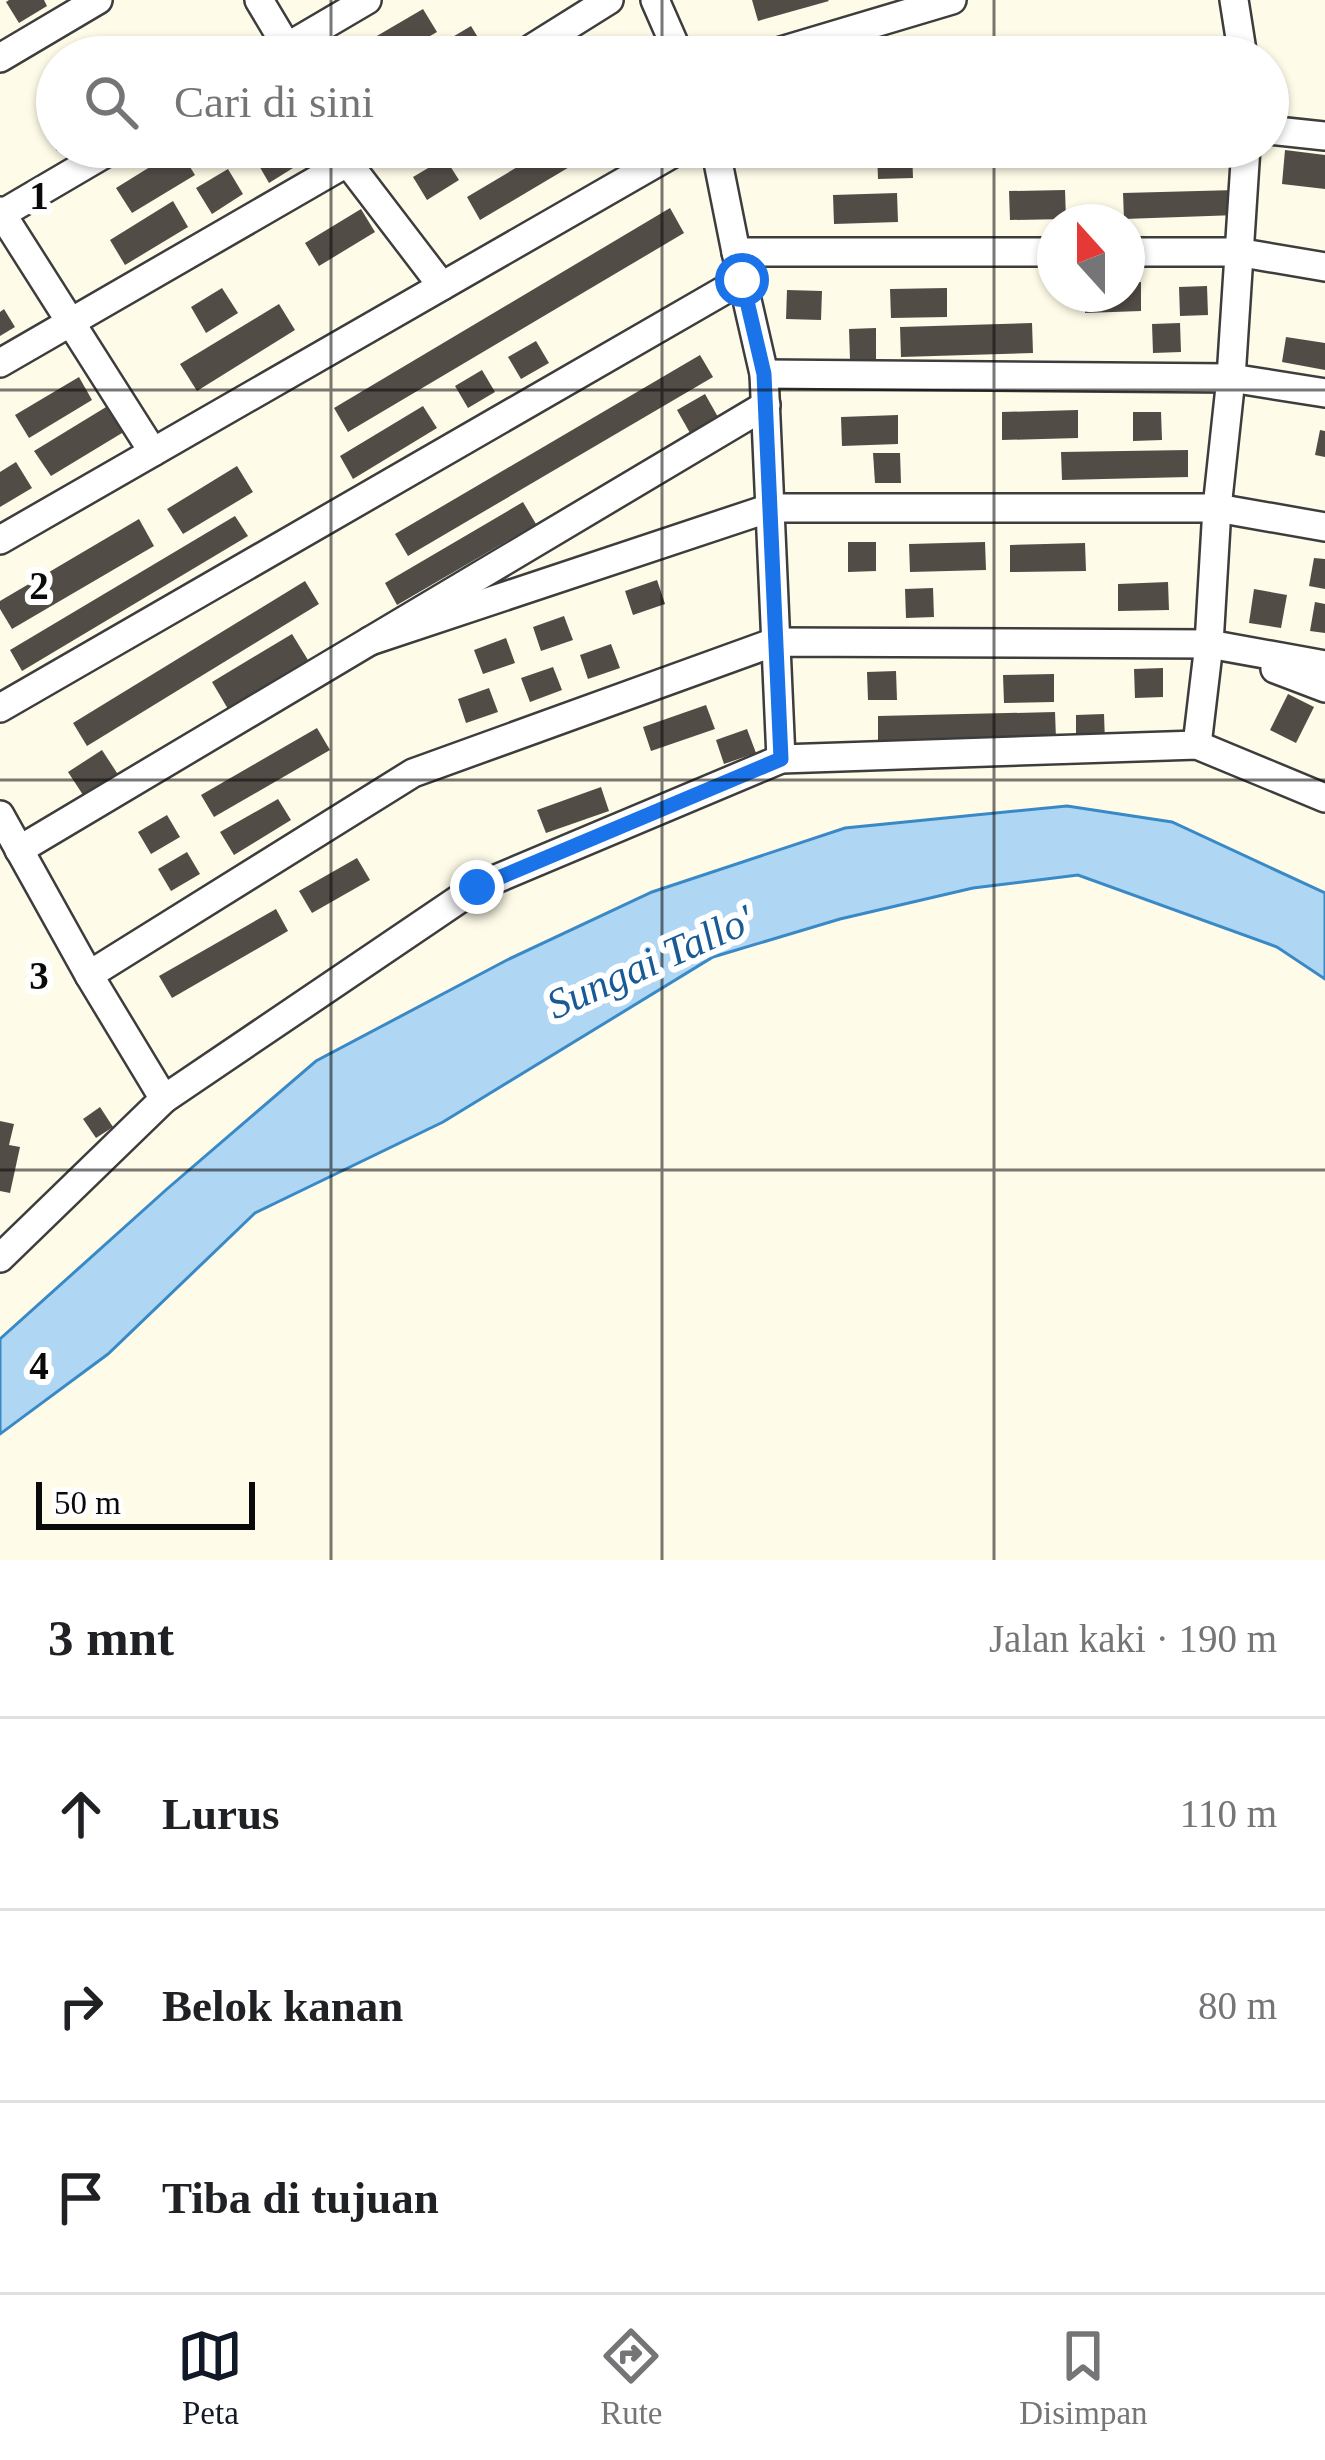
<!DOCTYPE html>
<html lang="id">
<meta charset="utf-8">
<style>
:root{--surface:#fff;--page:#f2f2f2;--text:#202124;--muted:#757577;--line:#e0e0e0;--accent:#111827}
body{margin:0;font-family:"Times New Roman",serif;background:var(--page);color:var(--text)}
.compass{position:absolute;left:1037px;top:204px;width:108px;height:108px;border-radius:50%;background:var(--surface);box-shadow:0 3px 9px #0004;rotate:339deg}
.scale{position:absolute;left:36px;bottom:30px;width:219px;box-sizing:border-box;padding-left:12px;border:6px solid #0a0a0a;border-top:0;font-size:33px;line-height:42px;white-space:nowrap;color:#0a0a0a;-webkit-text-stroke:9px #fff;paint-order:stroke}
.stop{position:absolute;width:36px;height:36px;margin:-27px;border:9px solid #1a73e8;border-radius:50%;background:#fff}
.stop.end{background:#1a73e8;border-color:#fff;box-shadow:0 3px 12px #0008}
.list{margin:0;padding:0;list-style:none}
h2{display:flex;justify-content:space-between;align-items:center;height:156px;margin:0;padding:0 48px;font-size:51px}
h2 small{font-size:39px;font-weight:400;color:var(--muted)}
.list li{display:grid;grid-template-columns:78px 1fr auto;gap:36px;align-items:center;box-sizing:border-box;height:192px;padding:0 48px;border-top:3px solid var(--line)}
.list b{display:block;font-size:45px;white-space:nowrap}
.list em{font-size:39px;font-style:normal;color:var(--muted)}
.icon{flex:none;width:66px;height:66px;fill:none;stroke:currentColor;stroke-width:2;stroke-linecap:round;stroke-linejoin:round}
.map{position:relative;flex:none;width:1325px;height:1560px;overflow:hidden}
.search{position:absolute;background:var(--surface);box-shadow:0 3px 9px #0004;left:36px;right:36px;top:36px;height:132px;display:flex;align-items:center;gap:30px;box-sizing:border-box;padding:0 42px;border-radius:66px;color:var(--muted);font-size:45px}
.sheet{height:732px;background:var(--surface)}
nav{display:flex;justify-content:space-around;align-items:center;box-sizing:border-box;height:168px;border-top:3px solid var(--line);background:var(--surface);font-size:33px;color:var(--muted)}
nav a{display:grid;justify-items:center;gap:6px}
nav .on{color:var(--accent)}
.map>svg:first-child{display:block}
.water{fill:#afd7f3;stroke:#3989c7;stroke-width:3}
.building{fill:#524c47}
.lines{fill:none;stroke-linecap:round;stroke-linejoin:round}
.minor-casing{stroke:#3d3d3d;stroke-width:32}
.minor{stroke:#fff;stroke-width:27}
.route{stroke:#1a73e8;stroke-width:15}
.grid{fill:none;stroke:#0a0a0a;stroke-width:3;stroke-opacity:0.55}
.labels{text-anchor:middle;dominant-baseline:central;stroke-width:12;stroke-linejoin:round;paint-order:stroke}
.water-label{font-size:42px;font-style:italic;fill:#195a95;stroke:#fff}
.grid-label{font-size:39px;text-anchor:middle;font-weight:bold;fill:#0a0a0a;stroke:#fff;stroke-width:12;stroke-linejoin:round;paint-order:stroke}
</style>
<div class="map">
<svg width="1325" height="1560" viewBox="0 0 1325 1560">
<rect width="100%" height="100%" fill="#fefbe8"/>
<polygon class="water" points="1067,806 1172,822 1325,893 1325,979 1277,947 1078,875 973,888 840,919 713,957 443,1122 255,1213 108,1354 0,1434 0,1339 167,1189 316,1061 507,960 652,892 845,828"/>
<g class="building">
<polygon points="9,0 44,0 47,6 19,23 6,2"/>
<polygon points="752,0 828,0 829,1 758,21"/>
<polygon points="423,9 437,32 394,57 364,57 358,47"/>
<polygon points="471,26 485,49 471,57 419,57"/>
<polygon points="57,122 57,151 44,130"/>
<polygon points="270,147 291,147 301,163 269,183 254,157"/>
<polygon points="551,147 603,147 480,220 467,197"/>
<polygon points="179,149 195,175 132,213 116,188"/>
<polygon points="912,149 913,178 878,179 877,150"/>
<polygon points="1285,150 1325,155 1325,189 1282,184"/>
<polygon points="445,158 459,180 427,200 413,177"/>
<polygon points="228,169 243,194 212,214 196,188"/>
<polygon points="1065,190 1066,219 1010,220 1009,191"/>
<polygon points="1236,190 1237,215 1124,219 1123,193"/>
<polygon points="897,193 898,222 834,224 833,195"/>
<polygon points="173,201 188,227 125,265 110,240"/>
<polygon points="670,208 684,233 348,432 334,408"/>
<polygon points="361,209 375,232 319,266 305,243"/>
<polygon points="1141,282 1141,311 1085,313 1085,294 1127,294 1127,283"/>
<polygon points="1207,286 1208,315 1180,316 1179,287"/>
<polygon points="222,288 238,313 206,333 191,307"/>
<polygon points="947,288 947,317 891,318 890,289"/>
<polygon points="787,290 822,291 821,320 786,319"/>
<polygon points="279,304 295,330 197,391 180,364"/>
<polygon points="4,309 15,327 0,336 0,312"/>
<polygon points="1032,323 1033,353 901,357 900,327"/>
<polygon points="1180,323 1181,352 1153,353 1152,324"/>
<polygon points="876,328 876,359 850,359 849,329"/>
<polygon points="1286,337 1325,343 1325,370 1282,362"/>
<polygon points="536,341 549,363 521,379 508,357"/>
<polygon points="700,355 713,377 408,556 395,534"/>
<polygon points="482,370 495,392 468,408 455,386"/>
<polygon points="79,377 92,400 29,438 15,415"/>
<polygon points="705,394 718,417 690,433 677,410"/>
<polygon points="111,404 127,430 51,476 34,451"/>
<polygon points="423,406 437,428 353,479 340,456"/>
<polygon points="1078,410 1078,438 1002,440 1002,412"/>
<polygon points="1133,412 1161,412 1162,440 1133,441"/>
<polygon points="898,415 898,444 842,446 841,417"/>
<polygon points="1320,430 1325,431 1325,457 1315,455"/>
<polygon points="1188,450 1188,477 1062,480 1061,452"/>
<polygon points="873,453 900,453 901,483 875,483"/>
<polygon points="16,462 32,488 0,507 0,472"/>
<polygon points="237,466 253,492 183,534 167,509"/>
<polygon points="523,502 536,524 397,605 385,583"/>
<polygon points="235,516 248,536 22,671 10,650"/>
<polygon points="139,519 154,546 12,629 0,609 0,601"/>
<polygon points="848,542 876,542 876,571 848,572"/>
<polygon points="985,542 986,570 910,572 909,544"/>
<polygon points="1085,543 1086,571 1010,572 1010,545"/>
<polygon points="1314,558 1325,559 1325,589 1309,586"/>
<polygon points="657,580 665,604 633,615 625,591"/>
<polygon points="305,581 319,604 87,746 73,723"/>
<polygon points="1168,582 1169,610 1118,611 1118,584"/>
<polygon points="933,588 934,617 906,618 905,589"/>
<polygon points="1254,589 1287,595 1281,628 1249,623"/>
<polygon points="1315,602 1325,604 1325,633 1310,631"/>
<polygon points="564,616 573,640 541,651 533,627"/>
<polygon points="292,634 308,660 228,709 212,682"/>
<polygon points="506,638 515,663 483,674 474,650"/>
<polygon points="611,644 620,668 588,679 580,655"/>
<polygon points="553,667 562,690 530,702 521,678"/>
<polygon points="1163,668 1163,697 1135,698 1134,669"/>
<polygon points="896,671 897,700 868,700 867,672"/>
<polygon points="1054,674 1054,702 1004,703 1003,675"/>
<polygon points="489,688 498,712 466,723 458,699"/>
<polygon points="1288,694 1314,707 1296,743 1270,730"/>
<polygon points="706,705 715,729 651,751 643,727"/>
<polygon points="1055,712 1056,739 878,743 878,716"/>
<polygon points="1104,714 1105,742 1076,743 1076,715"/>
<polygon points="317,728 330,750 214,817 201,795"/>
<polygon points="747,729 756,753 724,764 716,740"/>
<polygon points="102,750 119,776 85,798 68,772"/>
<polygon points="601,787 609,811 546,833 537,810"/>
<polygon points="278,799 291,820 234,855 220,832"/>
<polygon points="167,815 180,837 151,854 138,832"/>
<polygon points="187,852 200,874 171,891 158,869"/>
<polygon points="357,858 370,880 312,913 299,891"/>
<polygon points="276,909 288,931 172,998 159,976"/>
<polygon points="100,1107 113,1127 96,1138 83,1119"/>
<polygon points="0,1121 14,1124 9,1145 20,1147 10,1193 0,1191"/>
</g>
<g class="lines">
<defs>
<g id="minor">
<polyline points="259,0 293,57"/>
<polyline points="655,0 680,57"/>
<polyline points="1234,0 1243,57"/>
<polyline points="270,57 367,0"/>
<polyline points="518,57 609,0"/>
<polyline points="761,57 952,0"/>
<polyline points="0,58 98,0"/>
<polyline points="1268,130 1325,136"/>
<polyline points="715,147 736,252 764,374 781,759 1197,745 1325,798"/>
<polyline points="341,151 348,163 442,286"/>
<polyline points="0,211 153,452"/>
<polyline points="0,215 116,147"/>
<polyline points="736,252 1055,252"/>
<polyline points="1127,252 1237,252 1325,267"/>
<polyline points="0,363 374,147"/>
<polyline points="764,374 1231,378 1325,393"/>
<polyline points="0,540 684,147"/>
<polyline points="370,641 770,508 1217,508 1325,527"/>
<polyline points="1275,669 1325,688"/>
<polyline points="0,708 742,280"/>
<polyline points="1197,745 1209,644 1217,508 1231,378 1246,147"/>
<polyline points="0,815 89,975 164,1099"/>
<polyline points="19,850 766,405"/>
<polyline points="89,975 413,773 775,642 1209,644 1325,665"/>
<polyline points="0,1258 164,1099 477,887 781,759"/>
</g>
</defs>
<use href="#minor" class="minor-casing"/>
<use href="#minor" class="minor"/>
</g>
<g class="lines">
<polyline class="route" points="477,887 781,759 764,374 742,280"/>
</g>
<path class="grid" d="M331,0V57M662,0V57M994,0V57M331,147V1560M662,147V1560M994,147V1560M0,390H1325M0,780H1325M0,1170H1325"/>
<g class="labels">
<g class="water-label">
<text transform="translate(650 962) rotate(-24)">Sungai Tallo'</text>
</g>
</g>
<g class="grid-label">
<text x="39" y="209">1</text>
<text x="39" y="599">2</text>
<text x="39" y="989">3</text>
<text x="39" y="1379">4</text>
</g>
</svg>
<svg class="compass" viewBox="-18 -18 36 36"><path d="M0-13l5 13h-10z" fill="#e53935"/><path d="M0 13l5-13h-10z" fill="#757577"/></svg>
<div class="scale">50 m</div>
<div class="stop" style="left:742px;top:280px"></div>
<div class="stop end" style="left:477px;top:887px"></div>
<div class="search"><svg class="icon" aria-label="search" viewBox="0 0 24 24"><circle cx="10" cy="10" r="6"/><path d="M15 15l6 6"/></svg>Cari di sini</div>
</div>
<section class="sheet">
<h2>3 mnt<small>Jalan kaki · 190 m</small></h2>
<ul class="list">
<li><svg class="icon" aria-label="ahead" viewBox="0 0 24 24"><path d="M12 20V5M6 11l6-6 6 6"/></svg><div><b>Lurus</b></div><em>110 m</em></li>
<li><svg class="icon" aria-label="right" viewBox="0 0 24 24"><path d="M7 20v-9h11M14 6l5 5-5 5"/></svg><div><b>Belok kanan</b></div><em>80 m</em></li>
<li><svg class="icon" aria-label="arrive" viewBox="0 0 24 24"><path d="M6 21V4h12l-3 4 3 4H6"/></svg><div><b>Tiba di tujuan</b></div></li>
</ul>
</section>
<nav>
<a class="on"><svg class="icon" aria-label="map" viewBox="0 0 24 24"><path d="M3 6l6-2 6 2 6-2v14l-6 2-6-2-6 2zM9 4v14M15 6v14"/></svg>Peta</a>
<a><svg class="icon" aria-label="directions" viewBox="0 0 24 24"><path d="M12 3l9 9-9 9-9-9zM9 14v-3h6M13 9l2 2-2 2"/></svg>Rute</a>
<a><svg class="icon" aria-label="saved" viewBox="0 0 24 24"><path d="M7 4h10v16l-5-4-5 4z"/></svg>Disimpan</a>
</nav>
